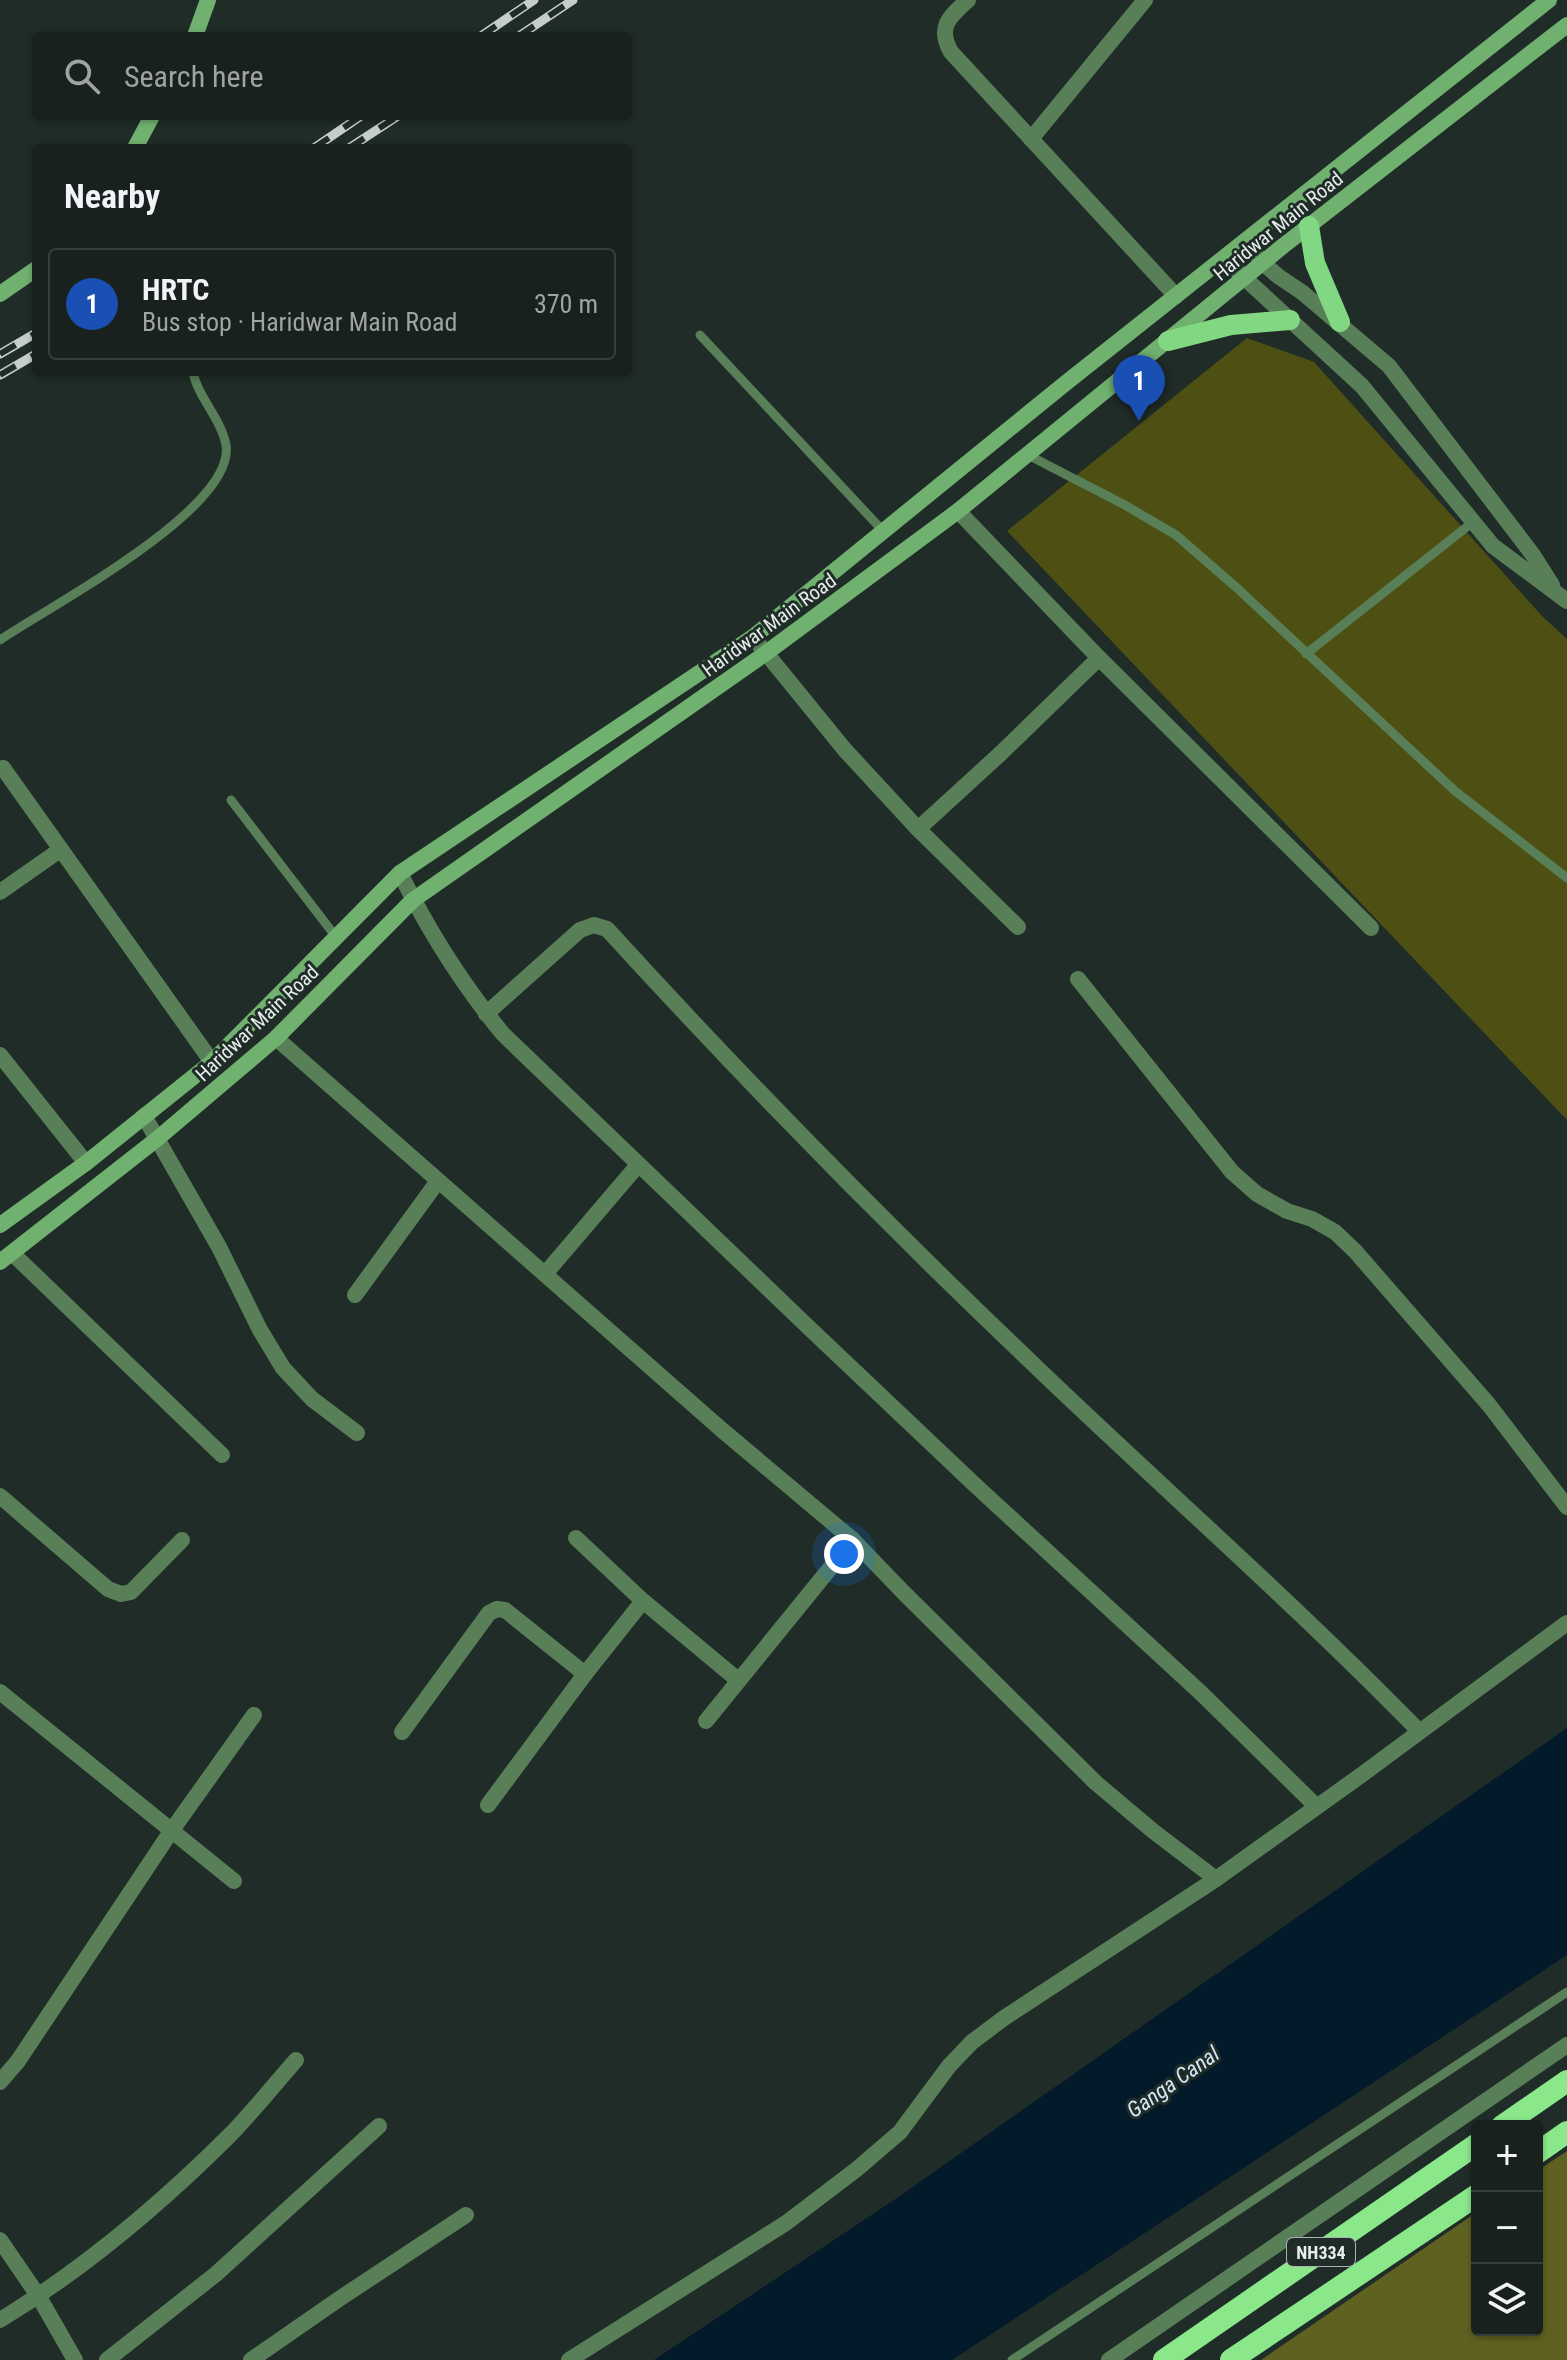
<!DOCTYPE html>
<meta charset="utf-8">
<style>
:root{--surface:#18211e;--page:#252e2b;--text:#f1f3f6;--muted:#9fa3a4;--line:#363e3c;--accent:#fc86e4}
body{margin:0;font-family:"Roboto Condensed",sans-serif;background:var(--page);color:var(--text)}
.controls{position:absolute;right:24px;bottom:24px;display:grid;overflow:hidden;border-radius:8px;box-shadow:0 2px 6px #0004}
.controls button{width:72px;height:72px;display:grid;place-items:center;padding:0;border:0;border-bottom:2px solid var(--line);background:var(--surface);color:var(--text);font:40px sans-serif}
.you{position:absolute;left:844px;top:1554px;width:28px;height:28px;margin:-20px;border:6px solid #fff;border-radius:50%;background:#1a73e8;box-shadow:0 0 0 12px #1a73e833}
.badge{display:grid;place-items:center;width:52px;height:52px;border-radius:50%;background:var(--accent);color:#fff;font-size:26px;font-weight:700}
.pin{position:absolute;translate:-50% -66px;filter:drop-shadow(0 2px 4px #0008)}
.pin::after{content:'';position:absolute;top:42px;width:28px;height:24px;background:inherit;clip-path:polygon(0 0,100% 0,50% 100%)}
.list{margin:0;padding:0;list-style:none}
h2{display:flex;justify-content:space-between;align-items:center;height:104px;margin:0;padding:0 32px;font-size:34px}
h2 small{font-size:26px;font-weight:400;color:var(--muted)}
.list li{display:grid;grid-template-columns:52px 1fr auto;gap:24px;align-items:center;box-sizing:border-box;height:112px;margin:0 16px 16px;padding:0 16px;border:2px solid var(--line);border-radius:8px}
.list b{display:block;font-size:30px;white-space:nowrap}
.list p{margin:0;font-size:26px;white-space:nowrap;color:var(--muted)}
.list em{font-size:26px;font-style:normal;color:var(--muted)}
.icon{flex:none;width:44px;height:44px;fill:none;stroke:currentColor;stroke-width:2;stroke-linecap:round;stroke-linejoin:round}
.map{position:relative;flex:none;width:1567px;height:2360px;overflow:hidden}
.search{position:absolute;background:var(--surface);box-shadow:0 2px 6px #0004;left:32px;top:32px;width:600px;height:88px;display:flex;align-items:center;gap:20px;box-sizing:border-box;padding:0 28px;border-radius:8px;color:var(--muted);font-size:30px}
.panel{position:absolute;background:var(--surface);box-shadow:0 2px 6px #0004;left:32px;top:144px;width:600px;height:232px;border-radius:8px}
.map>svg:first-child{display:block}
.green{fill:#4e5013}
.forest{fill:#5e6120}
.water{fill:#021a29}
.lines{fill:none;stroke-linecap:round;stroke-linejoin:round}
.service{stroke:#587f57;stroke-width:9}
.minor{stroke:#587f57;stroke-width:16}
.tertiary{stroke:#587f57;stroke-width:16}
.secondary{stroke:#70b16f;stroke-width:16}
.primary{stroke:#82d782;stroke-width:20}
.trunk{stroke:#8ae88a;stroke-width:22}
.rail-casing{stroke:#c6cecb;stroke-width:9}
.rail{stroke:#202c28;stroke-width:6;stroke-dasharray:18;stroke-linecap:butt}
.labels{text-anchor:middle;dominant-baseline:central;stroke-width:6;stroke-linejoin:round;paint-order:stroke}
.shield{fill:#202c28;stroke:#aab3b0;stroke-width:2}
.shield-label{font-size:18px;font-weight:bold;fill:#e5edea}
.street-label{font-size:20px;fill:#e5edea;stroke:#202c28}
.water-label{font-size:22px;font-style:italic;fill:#d4e7f5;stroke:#202c28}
</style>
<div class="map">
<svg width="1567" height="2360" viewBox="0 0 1567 2360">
<rect width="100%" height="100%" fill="#202c28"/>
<polygon class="green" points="1247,338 1314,362 1542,616 1567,639 1567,1120 1007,531"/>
<polygon class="forest" points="1567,2151 1567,2360 1261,2360 1477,2212 1477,2330 1537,2330 1537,2171"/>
<polygon class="water" points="1567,1728 1567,1955 952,2360 654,2360 897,2198"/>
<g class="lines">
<g class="service">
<polyline points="700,335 884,532"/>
<polyline points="1028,455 1123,504 1176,535 1237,588 1455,791 1567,878"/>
<path d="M0,640C48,607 236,509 226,445C221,418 198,398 193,372"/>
<polyline points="1306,654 1473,522"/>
<polyline points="231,800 336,937"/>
<polyline points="1012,2360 1567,1992"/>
</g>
<g class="minor">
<path d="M968,0C949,17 937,27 951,52L1176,296"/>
<polyline points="1031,139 1145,0"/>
<polyline points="958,511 1099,658 1371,928"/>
<polyline points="753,637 845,750 918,829 1018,927"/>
<polyline points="3,768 212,1062"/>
<polyline points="918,829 1000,754 1099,658"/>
<path d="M400,873C428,930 463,985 503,1034L804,1323L975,1485L1201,1693L1316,1806"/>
<polyline points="0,892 60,850"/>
<polyline points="1078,979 1232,1172 1257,1194 1287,1211 1312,1219 1335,1232 1355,1251 1489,1405 1567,1507"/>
<path d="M486,1014L580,930L594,925L607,929C743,1078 884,1222 1030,1361C1159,1485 1294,1603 1419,1731"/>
<polyline points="276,1038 722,1430 853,1540 904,1593 1096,1783 1153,1831 1216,1879"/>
<polyline points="0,1055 86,1163"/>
<polyline points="144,1116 219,1247 260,1330 283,1368 312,1399 357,1433"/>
<polyline points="12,1253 222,1455"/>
<polyline points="545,1274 638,1165"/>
<polyline points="355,1295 438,1181"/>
<polyline points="0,1496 108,1589 121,1594 131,1592 182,1540"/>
<polyline points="576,1538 643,1601 738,1680"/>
<polyline points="0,1692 234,1881"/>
<polyline points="706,1721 853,1540"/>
<polyline points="402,1732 489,1613 497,1609 505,1610 585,1674"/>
<polyline points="488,1805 585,1674 643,1601"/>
<polyline points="0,2082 18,2061 172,1830 254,1715"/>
<polyline points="0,2240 39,2297 75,2360"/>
<path d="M0,2320C84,2269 162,2203 232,2133C254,2110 275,2084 296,2060"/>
<polyline points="107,2360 216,2274 379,2126"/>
<polyline points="251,2360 339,2299 466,2215"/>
<polyline points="569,2360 786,2223 857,2169 900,2132 949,2066 972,2042 1004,2018 1216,1879 1360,1776 1567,1623"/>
</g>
<g class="tertiary">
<polyline points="1245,241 1263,263 1278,276 1303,293 1389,366 1533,555 1552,585"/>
<polyline points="1224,259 1362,386 1493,546 1567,601"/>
<polyline points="1109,2360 1567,2045"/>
</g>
<g class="secondary">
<polyline points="195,36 208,0"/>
<polyline points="135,148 152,116"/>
<polyline points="0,294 36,269"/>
<polyline points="0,1225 86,1163 212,1062 400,873 753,637 1067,382 1549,0"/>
<polyline points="0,1262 157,1139 276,1038 413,900 766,653 958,511 1283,246 1567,25"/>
</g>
<g class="primary">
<polyline points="1309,226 1315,263 1340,322"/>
<polyline points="1168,341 1231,325 1290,320"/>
</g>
<g class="trunk">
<polyline points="1502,2126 1567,2081"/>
<polyline points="1537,2153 1567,2132"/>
<polyline points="1164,2360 1477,2144"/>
<polyline points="1231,2360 1477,2195"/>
</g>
<defs>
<g id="rail">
<polyline points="481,36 534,0"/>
<polyline points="519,36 573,0"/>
<polyline points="314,148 361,116"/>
<polyline points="349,148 398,116"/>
<polyline points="0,354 36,333"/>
<polyline points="0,375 36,354"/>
</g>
</defs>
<use href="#rail" class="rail-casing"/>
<use href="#rail" class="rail"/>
</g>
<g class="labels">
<rect class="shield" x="1287" y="2238" width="68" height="28" rx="6"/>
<g class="shield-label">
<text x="1321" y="2252">NH334</text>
</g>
<g class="street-label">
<text transform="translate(1278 226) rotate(-39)">Haridwar Main Road</text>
<text transform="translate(769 625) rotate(-36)">Haridwar Main Road</text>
<text transform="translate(257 1023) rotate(-43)">Haridwar Main Road</text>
</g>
<g class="water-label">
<text transform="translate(1173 2082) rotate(-35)">Ganga Canal</text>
</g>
</g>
</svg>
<div class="controls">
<button>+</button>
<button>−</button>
<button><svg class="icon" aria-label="layers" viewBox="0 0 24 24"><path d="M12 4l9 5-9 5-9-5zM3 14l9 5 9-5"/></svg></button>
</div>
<div class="you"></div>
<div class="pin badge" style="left:1139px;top:421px;background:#1a4fb4">1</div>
<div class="search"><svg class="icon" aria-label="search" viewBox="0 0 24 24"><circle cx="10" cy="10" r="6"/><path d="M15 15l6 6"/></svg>Search here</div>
<section class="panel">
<h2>Nearby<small></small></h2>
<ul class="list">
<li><span class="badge" style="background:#1a4fb4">1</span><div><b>HRTC</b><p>Bus stop · Haridwar Main Road</p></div><em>370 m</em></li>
</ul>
</section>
</div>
